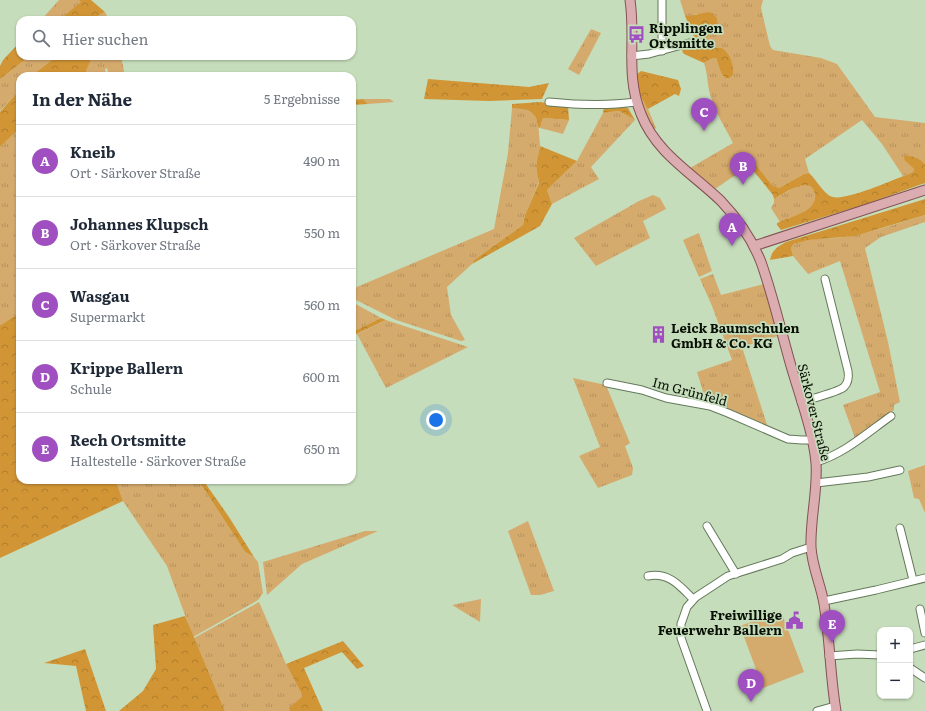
<!DOCTYPE html>
<html lang="de">
<meta charset="utf-8">
<style>
:root{--surface:#fff;--page:#f2f2f3;--text:#1f2937;--muted:#747a83;--line:#e0e1e3;--accent:#9f4fbf}
body{margin:0;font-family:Literata,serif;background:var(--page);color:var(--text)}
.controls{position:absolute;right:12px;bottom:12px;display:grid;overflow:hidden;border-radius:8px;box-shadow:0 1px 3px #0004}
.controls button{width:36px;height:36px;display:grid;place-items:center;padding:0;border:0;border-bottom:1px solid var(--line);background:var(--surface);color:var(--text);font:20px sans-serif}
.you{position:absolute;left:436px;top:420px;width:14px;height:14px;margin:-10px;border:3px solid #fff;border-radius:50%;background:#1a73e8;box-shadow:0 0 0 6px #1a73e833}
.badge{display:grid;place-items:center;width:26px;height:26px;border-radius:50%;background:var(--accent);color:#fff;font-size:13px;font-weight:700}
.pin{position:absolute;translate:-50% -33px;filter:drop-shadow(0 1px 2px #0008)}
.pin::after{content:'';position:absolute;top:21px;width:14px;height:12px;background:inherit;clip-path:polygon(0 0,100% 0,50% 100%)}
.list{margin:0;padding:0;list-style:none}
h2{display:flex;justify-content:space-between;align-items:center;height:52px;margin:0;padding:0 16px;font-size:17px}
h2 small{font-size:13px;font-weight:400;color:var(--muted)}
.list li{display:grid;grid-template-columns:26px 1fr auto;gap:12px;align-items:center;box-sizing:border-box;height:72px;padding:0 16px;border-top:1px solid var(--line)}
.list b{display:block;font-size:15px;white-space:nowrap}
.list p{margin:0;font-size:13px;white-space:nowrap;color:var(--muted)}
.list em{font-size:13px;font-style:normal;color:var(--muted)}
.icon{flex:none;width:22px;height:22px;fill:none;stroke:currentColor;stroke-width:2;stroke-linecap:round;stroke-linejoin:round}
.map{position:relative;flex:none;width:925px;height:711px;overflow:hidden}
.search{position:absolute;background:var(--surface);box-shadow:0 1px 3px #0004;left:16px;top:16px;width:340px;height:44px;display:flex;align-items:center;gap:10px;box-sizing:border-box;padding:0 14px;border-radius:12px;color:var(--muted);font-size:15px}
.panel{position:absolute;background:var(--surface);box-shadow:0 1px 3px #0004;left:16px;top:72px;width:340px;height:412px;border-radius:12px}
.map>svg:first-child{display:block}
.grass{fill:url(#grass-tufts)}
.forest{fill:url(#forest-crowns)}
.pitch{fill:#d5aa6d}
.lines{fill:none;stroke-linecap:round;stroke-linejoin:round}
.minor-casing{stroke:#64795a;stroke-width:9}
.major-casing{stroke:#825252;stroke-width:11}
.minor{stroke:#fff;stroke-width:7}
.major{stroke:#dbacb0;stroke-width:9}
.labels{text-anchor:middle;dominant-baseline:central;stroke-width:3.5;stroke-linejoin:round;paint-order:stroke}
.poi-label{font-size:13px;font-weight:bold;fill:#081005;stroke:#c6ddbb;text-anchor:start}
.street-label{font-size:13px;fill:#081005;stroke:#c6ddbb}
</style>
<div class="map">
<svg width="925" height="711" viewBox="0 0 925 711">
<defs>
<pattern id="grass-tufts" width="24" height="20" patternUnits="userSpaceOnUse"><rect width="24" height="20" fill="#d5aa6d"/><path d="M3 7l-1-3M5 7V3M7 7l1-3M15 17l-1-3M17 17v-4M19 17l1-3" fill="none" stroke="#b5915d"/></pattern>
<pattern id="forest-crowns" width="20" height="18" patternUnits="userSpaceOnUse"><rect width="20" height="18" fill="#d19535"/><path d="M2 6a3 3 0 1 1 6 0M12 15a3 3 0 1 1 6 0" fill="none" stroke="#b27f2d"/></pattern>
</defs>
<rect width="100%" height="100%" fill="#c6ddbb"/>
<g class="grass">
<polygon points="59,0 79,0 82,2 60,19 41,20"/>
<path d="M680,0H763L761,8L770,46L773,50L821,58L837,64L875,117L925,123V164C920,158 913,156 906,155L905,161L914,169L913,172L903,176L882,144L862,120L805,159L809,173L804,174L779,188L772,185L756,165L753,163L715,189L690,168L733,143C726,129 715,112 711,97C707,86 708,74 704,63L711,59L716,58L721,73L725,78H729C729,67 733,54 722,48L691,45L695,39L707,38L718,24L717,18L697,14L691,16H685Z"/>
<polygon points="105,12 109,20 90,20"/>
<polygon points="591,29 601,33 579,75 568,69"/>
<polygon points="30,56 57,56 31,76 20,76 20,89 0,111 0,79"/>
<polygon points="99,56 121,56 125,76 109,76 107,68 105,69 106,76 84,76 91,60"/>
<polygon points="640,97 648,109 656,128 653,130 645,114"/>
<polygon points="363,99 390,99 394,102 368,104"/>
<polygon points="512,108 523,108 534,114 538,121 540,146 536,166 539,182 525,215 523,225 474,260 472,264 447,287 451,315 465,340 461,341 396,320 352,298 352,289 494,229 508,153"/>
<polygon points="619,111 635,120 591,167 599,179 552,204 547,190 577,161 603,113"/>
<polygon points="543,118 569,120 563,134 540,128"/>
<polygon points="20,128 20,199 18,200 20,204 20,312 1,325 0,324 0,147"/>
<path d="M805,184C811,186 814,189 815,195C818,210 791,217 780,222L771,208L774,203V199L799,185Z"/>
<polygon points="653,195 660,198 666,209 643,221 650,238 596,266 574,238 639,201"/>
<path d="M925,215V222L881,237L865,248L888,342L900,402L894,405V410L855,438L843,405L880,392L840,261L808,274L793,256L791,248C798,237 823,239 835,238C866,235 895,224 925,215Z"/>
<polygon points="699,233 712,271 699,277 683,240"/>
<polygon points="713,274 721,295 764,284 778,336 742,347 768,428 724,407 706,401 697,372 732,360 712,306 700,279"/>
<polygon points="352,302 381,318 352,332"/>
<polygon points="386,320 468,347 386,388 357,334"/>
<polygon points="573,378 606,385 630,443 625,446 633,468 632,475 598,488 579,456 600,447"/>
<polygon points="925,465 925,513 919,499 914,498 908,471"/>
<polygon points="126,480 198,480 245,552 254,557 258,562 263,593 258,600 193,637 167,566 123,501 117,484"/>
<polygon points="528,521 554,591 540,595 531,595 508,531"/>
<polygon points="365,531 378,531 302,564 267,595 263,562"/>
<polygon points="481,599 480,622 452,605"/>
<polygon points="259,602 286,664 304,696 291,707 292,711 225,711 194,638"/>
</g>
<g class="forest">
<polygon points="79,0 91,0 105,12 90,20 50,20 60,19 81,2"/>
<path d="M710,12L717,18L718,24L707,38L695,39L685,16C693,16 701,13 710,12Z"/>
<polygon points="20,42 20,56 30,56 0,79 0,66 3,60"/>
<path d="M691,45L722,48C730,52 734,66 733,75L729,78H725L721,73L716,58L711,59L704,63L684,54L682,51L683,49Z"/>
<polygon points="57,56 99,56 91,60 84,76 31,76"/>
<path d="M641,71L678,80L681,89L679,96L675,94L648,109C639,95 638,91 636,75Z"/>
<polygon points="428,79 529,87 549,83 542,99 489,101 424,99"/>
<polygon points="20,89 20,128 0,147 0,112"/>
<polygon points="363,99 368,104 352,105 352,100"/>
<path d="M540,102L568,106L569,120L543,118L540,128L538,127C538,111 525,108 512,108V104Z"/>
<polygon points="620,106 628,108 635,120 619,111 603,113 604,107"/>
<polygon points="540,146 577,161 547,190 552,204 540,226 472,264 474,260 523,225 525,215 539,183 536,166"/>
<path d="M906,155C913,156 920,158 925,164V183L866,204L781,230L777,225V223C787,218 801,215 809,208C813,205 816,199 815,195C811,173 785,193 774,199L773,195L752,169V165L753,163L756,165L772,185L779,188L804,174L809,173C816,179 824,195 833,197C846,201 898,178 913,172L914,169L905,161L904,157Z"/>
<path d="M925,199V215L855,236L808,240L794,244L791,248L793,256L770,260C772,250 777,247 786,242Z"/>
<polygon points="20,312 20,480 76,480 77,484 92,480 126,480 117,484 123,501 0,558 0,324 1,325"/>
<polygon points="381,318 386,320 352,336 352,332"/>
<polygon points="198,480 203,480 229,517 254,557 245,552"/>
<polygon points="185,616 225,711 119,711 143,691 156,669 153,625"/>
<polygon points="343,641 364,666 357,669 342,652 304,668 323,711 290,711 289,708 303,696 286,664"/>
<polygon points="85,649 106,711 86,711 76,666 44,663"/>
</g>
<polygon class="pitch" points="781,611 804,672 763,688 740,626"/>
<g class="lines">
<defs>
<g id="minor">
<polyline points="662,51 662,0"/>
<polyline points="631,56 649,54 689,43"/>
<path d="M549,102C579,105 607,106 636,102"/>
<polyline points="607,383 642,390 666,398 710,406 728,413 788,439 802,440 811,440"/>
<path d="M801,402C810,399 839,392 844,387C849,382 849,377 848,371L825,279"/>
<path d="M816,462C844,454 867,433 891,416"/>
<polyline points="816,483 868,477 900,470"/>
<polyline points="707,526 736,574"/>
<polyline points="900,528 913,580"/>
<path d="M648,576C669,572 680,586 693,599"/>
<polyline points="824,601 876,590 925,578"/>
<polyline points="920,609 925,633"/>
<polyline points="910,649 925,645"/>
<polyline points="829,656 857,654 880,655"/>
<polyline points="910,668 925,678"/>
<polyline points="707,711 681,638 681,624 687,607 696,597 728,576 782,559 792,553 811,547"/>
<polyline points="817,711 835,706"/>
</g>
<g id="major">
<path d="M630,0C636,40 625,75 641,114C656,153 692,173 721,201C738,219 752,239 761,262C773,296 781,331 791,366C800,397 813,431 816,463C818,491 810,519 811,547C812,567 821,585 824,604C830,639 830,675 836,711"/>
<polyline points="754,246 925,190"/>
</g>
</defs>
<use href="#minor" class="minor-casing"/>
<use href="#major" class="major-casing"/>
<use href="#minor" class="minor"/>
<use href="#major" class="major"/>
</g>
<defs>
<symbol id="bus-bare" viewBox="-9 -9 18 18"><path d="M-5-6H5V4H4V6H2V4H-2V6H-4V4H-5ZM-3.5-4V0h7V-4ZM-3.5 1.2v1.5H-2V1.2ZM2 1.2v1.5H3.5V1.2Z" fill="#9f4fbf" stroke="#c6ddbb" stroke-width="2.5" paint-order="stroke"/></symbol>
<symbol id="building-bare" viewBox="-9 -9 18 18"><path d="M-4-6H4V6H1V3H-1V6H-4ZM-2.5-4.3h1.7v1.8h-1.7ZM.8-4.3h1.7v1.8H.8ZM-2.5-1h1.7V.8h-1.7ZM.8-1h1.7V.8H.8Z" fill="#9f4fbf" stroke="#c6ddbb" stroke-width="2.5" paint-order="stroke"/></symbol>
<symbol id="civic-bare" viewBox="-9 -9 18 18"><path d="M-.6-6.5H3V-4.5H.6V-3L4-1V1h2V6H-6V1h2V-1L-.6-3ZM-1.2 2.5V6h2.4V2.5Z" fill="#9f4fbf" stroke="#c6ddbb" stroke-width="2.5" paint-order="stroke"/></symbol>
</defs>
<g fill-rule="evenodd">
<use href="#bus-bare" x="624" y="22" width="25" height="25"/>
<use href="#building-bare" x="646" y="322" width="25" height="25"/>
<use href="#civic-bare" x="782" y="608" width="25" height="25"/>
</g>
<g class="labels">
<g class="poi-label">
<text x="649" y="27">Ripplingen<tspan x="649" dy="15">Ortsmitte</tspan></text>
<text x="671" y="327">Leick Baumschulen<tspan x="671" dy="15">GmbH &amp; Co. KG</tspan></text>
<text x="782" y="614" text-anchor="end">Freiwillige<tspan x="782" dy="15">Feuerwehr Ballern</tspan></text>
</g>
<g class="street-label">
<text transform="translate(690 391) rotate(15)">Im Grünfeld</text>
<text transform="translate(815 412) rotate(76)">Särkover Straße</text>
</g>
</g>
</svg>
<div class="controls">
<button>+</button>
<button>−</button>
</div>
<div class="you"></div>
<div class="pin badge" style="left:732px;top:246px">A</div>
<div class="pin badge" style="left:743px;top:185px">B</div>
<div class="pin badge" style="left:704px;top:131px">C</div>
<div class="pin badge" style="left:751px;top:702px">D</div>
<div class="pin badge" style="left:832px;top:643px">E</div>
<div class="search"><svg class="icon" aria-label="search" viewBox="0 0 24 24"><circle cx="10" cy="10" r="6"/><path d="M15 15l6 6"/></svg>Hier suchen</div>
<section class="panel">
<h2>In der Nähe<small>5 Ergebnisse</small></h2>
<ul class="list">
<li><span class="badge">A</span><div><b>Kneib</b><p>Ort · Särkover Straße</p></div><em>490 m</em></li>
<li><span class="badge">B</span><div><b>Johannes Klupsch</b><p>Ort · Särkover Straße</p></div><em>550 m</em></li>
<li><span class="badge">C</span><div><b>Wasgau</b><p>Supermarkt</p></div><em>560 m</em></li>
<li><span class="badge">D</span><div><b>Krippe Ballern</b><p>Schule</p></div><em>600 m</em></li>
<li><span class="badge">E</span><div><b>Rech Ortsmitte</b><p>Haltestelle · Särkover Straße</p></div><em>650 m</em></li>
</ul>
</section>
</div>
